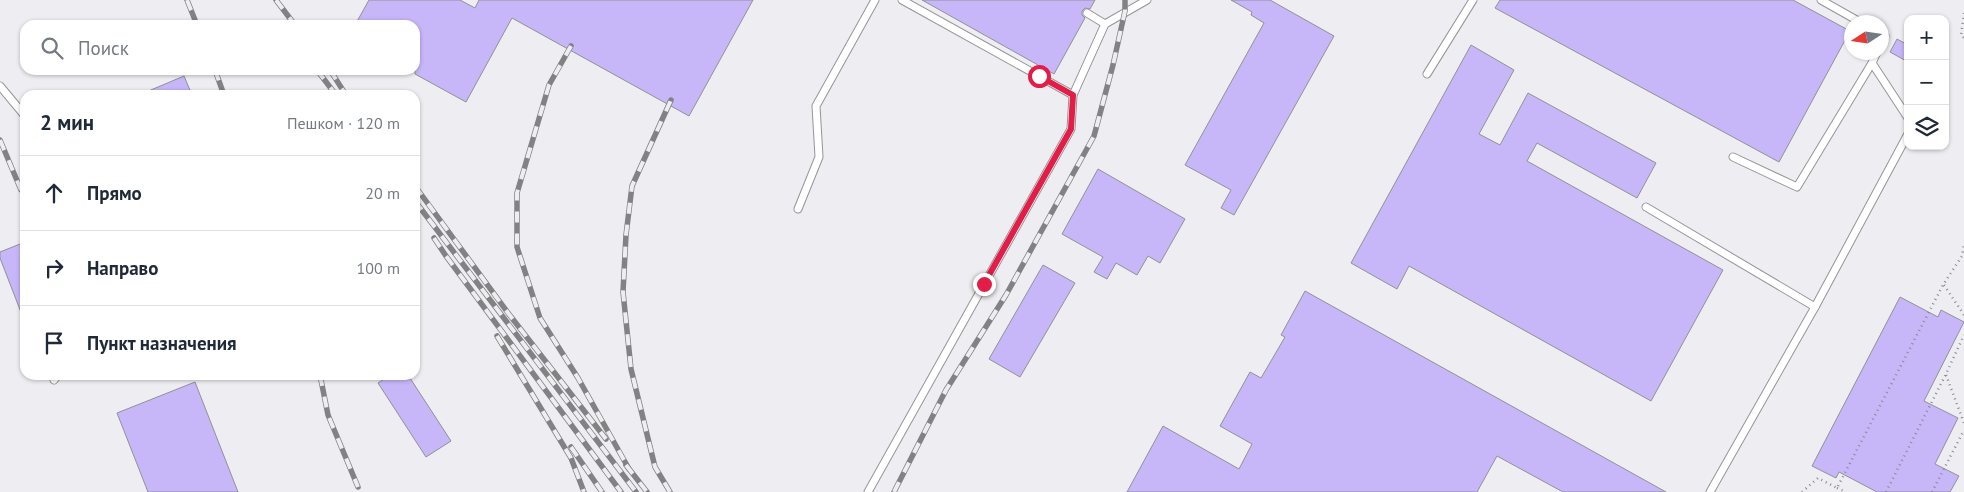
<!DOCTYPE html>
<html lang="ru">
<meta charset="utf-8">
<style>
:root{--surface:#fff;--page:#f6f6f7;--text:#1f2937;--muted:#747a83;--line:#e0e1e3}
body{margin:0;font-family:"PT Sans",sans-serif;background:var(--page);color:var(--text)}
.controls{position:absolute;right:15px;top:15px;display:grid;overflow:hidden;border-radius:10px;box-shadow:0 1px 4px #0004}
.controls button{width:45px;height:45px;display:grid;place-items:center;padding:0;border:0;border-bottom:1px solid var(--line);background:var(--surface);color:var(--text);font:25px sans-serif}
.compass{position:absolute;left:1844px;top:15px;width:45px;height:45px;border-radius:50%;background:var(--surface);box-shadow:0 1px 4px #0004;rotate:258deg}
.stop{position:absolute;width:15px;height:15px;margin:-11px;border:4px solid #e11d48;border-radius:50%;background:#fff}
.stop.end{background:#e11d48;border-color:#fff;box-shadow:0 1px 5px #0008}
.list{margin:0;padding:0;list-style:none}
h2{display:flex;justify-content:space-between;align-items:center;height:65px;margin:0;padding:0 20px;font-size:21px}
h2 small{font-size:16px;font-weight:400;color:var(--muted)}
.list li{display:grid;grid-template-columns:32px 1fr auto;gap:15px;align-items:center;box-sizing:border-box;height:75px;padding:0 20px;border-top:1px solid var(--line)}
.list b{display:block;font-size:19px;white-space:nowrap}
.list em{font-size:16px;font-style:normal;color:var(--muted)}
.icon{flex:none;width:28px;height:28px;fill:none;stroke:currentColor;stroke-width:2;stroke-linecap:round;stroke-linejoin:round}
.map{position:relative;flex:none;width:1964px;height:492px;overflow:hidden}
.search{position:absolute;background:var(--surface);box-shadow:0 1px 4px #0004;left:20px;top:20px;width:400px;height:55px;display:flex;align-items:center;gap:12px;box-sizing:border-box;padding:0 18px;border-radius:15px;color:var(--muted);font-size:19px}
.panel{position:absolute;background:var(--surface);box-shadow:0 1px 4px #0004;left:20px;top:90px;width:400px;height:290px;border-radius:15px}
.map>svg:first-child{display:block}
.building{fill:#c7b6f8;stroke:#929195}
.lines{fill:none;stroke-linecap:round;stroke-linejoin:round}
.service-casing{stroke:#959498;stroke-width:9}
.path{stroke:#8b8b8e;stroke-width:2.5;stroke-dasharray:1 4;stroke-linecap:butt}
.service{stroke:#fff;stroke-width:7}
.rail-casing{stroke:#828184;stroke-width:5.5}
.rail{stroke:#eeedf1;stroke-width:4;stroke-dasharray:11;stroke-linecap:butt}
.route{stroke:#e11d48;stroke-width:6}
</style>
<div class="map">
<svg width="1964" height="492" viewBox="0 0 1964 492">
<rect width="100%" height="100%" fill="#eeedf1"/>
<g class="building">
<polygon points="369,0 460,0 475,8 479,0 753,0 689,116 512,18 466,102 415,74 415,25 355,25"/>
<polygon points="922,0 1095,0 1090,9 1085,8 1082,11 1082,15 1085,18 1054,74"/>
<polygon points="1231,0 1270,0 1334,36 1234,215 1221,208 1231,190 1185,165 1264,23 1251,15 1252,12"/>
<polygon points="1500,0 1793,0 1850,31 1779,162 1495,8"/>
<polygon points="1897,39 1908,45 1908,62 1890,52"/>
<polygon points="1471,45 1514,70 1479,134 1500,145 1528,93 1656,163 1637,198 1537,143 1527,161 1723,270 1651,401 1409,266 1397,289 1351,263"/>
<polygon points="184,76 192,95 139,95"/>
<polygon points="1098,169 1185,219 1160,263 1148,256 1137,275 1116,263 1107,279 1094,272 1103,257 1062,234"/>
<polygon points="25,242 25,319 24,320 0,258 0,252"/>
<polygon points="1043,265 1075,283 1020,377 989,359"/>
<polygon points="1305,291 1666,492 1563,492 1497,456 1477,492 1127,492 1163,426 1239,469 1252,444 1220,426 1250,372 1261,378 1285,337 1281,335"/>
<polygon points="1900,297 1938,317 1941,310 1964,322 1924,401 1958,418 1935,464 1959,476 1950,492 1877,492 1839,472 1836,478 1812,466"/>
<polygon points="390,375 408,375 451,441 426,457 378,383"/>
<polygon points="195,382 238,492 148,492 117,413"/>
</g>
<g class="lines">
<defs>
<g id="service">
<polyline points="902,0 1073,95 1105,24 1147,0"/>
<polyline points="1821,0 1860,22"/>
<polyline points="1087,13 1105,24"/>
<polyline points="1882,35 1885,36 1882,44"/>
<polyline points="1877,52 1872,63 1908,118"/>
<polyline points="1427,74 1473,0"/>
<polyline points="0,86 25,116"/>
<polyline points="1733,157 1797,187 1872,63"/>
<polyline points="1646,207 1815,307 1908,134"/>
<polyline points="798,209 819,157 816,106 875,0"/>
<polyline points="54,380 58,375"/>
<polyline points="868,492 1071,129 1073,95"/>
<polyline points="1710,492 1815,307"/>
</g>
</defs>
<use href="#service" class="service-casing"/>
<g class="path">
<polyline points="1964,13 1961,35 1964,38"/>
<polyline points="1944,285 1964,315"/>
<polyline points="1946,375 1964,423"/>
<polyline points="1837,488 1846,492"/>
<polyline points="1802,492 1818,478 1837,488 1943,285 1962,256 1964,244"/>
<polyline points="1886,492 1946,374 1964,335"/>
<polyline points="1932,492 1964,430"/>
</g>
<use href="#service" class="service"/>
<defs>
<g id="rail">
<polyline points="187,0 197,25"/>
<polyline points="276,0 295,25"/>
<polyline points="571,46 549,85 517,193 517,247 540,318 578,378 629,469"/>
<polyline points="215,70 224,95"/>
<polyline points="317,70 336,95"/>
<polyline points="330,70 346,95"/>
<polyline points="0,140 21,190"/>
<polyline points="415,186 508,313 606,439"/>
<polyline points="415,201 636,492"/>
<polyline points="434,238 446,256 621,492"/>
<polyline points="497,336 571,458 584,492"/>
<polyline points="320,375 328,415 358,487"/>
<polyline points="571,447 602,492"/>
<polyline points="626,465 647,492"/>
<polyline points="670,492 655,467 631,369 623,292 626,235 632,186 671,100"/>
<polyline points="894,492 946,390 1006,295 1094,136 1113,65 1125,11 1125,0"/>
</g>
</defs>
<use href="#rail" class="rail-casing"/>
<use href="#rail" class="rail"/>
</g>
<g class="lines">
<polyline class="route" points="984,284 1071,129 1073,95 1039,76"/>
</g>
</svg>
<div class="controls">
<button>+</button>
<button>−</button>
<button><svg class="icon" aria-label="layers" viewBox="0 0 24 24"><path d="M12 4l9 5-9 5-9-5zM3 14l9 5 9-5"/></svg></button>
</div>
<svg class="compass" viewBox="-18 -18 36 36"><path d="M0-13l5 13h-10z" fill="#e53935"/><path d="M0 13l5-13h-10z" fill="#747a83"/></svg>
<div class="stop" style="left:1039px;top:76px"></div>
<div class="stop end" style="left:984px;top:284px"></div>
<div class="search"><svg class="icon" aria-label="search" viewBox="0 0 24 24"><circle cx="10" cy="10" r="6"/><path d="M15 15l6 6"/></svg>Поиск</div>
<section class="panel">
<h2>2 мин<small>Пешком · 120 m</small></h2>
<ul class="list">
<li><svg class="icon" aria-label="ahead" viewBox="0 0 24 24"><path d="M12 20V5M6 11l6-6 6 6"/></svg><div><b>Прямо</b></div><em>20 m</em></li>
<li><svg class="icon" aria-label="right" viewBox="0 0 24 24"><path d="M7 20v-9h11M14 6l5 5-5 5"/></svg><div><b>Направо</b></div><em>100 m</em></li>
<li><svg class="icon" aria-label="arrive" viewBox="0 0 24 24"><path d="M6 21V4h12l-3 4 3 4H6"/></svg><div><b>Пункт назначения</b></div></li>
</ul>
</section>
</div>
